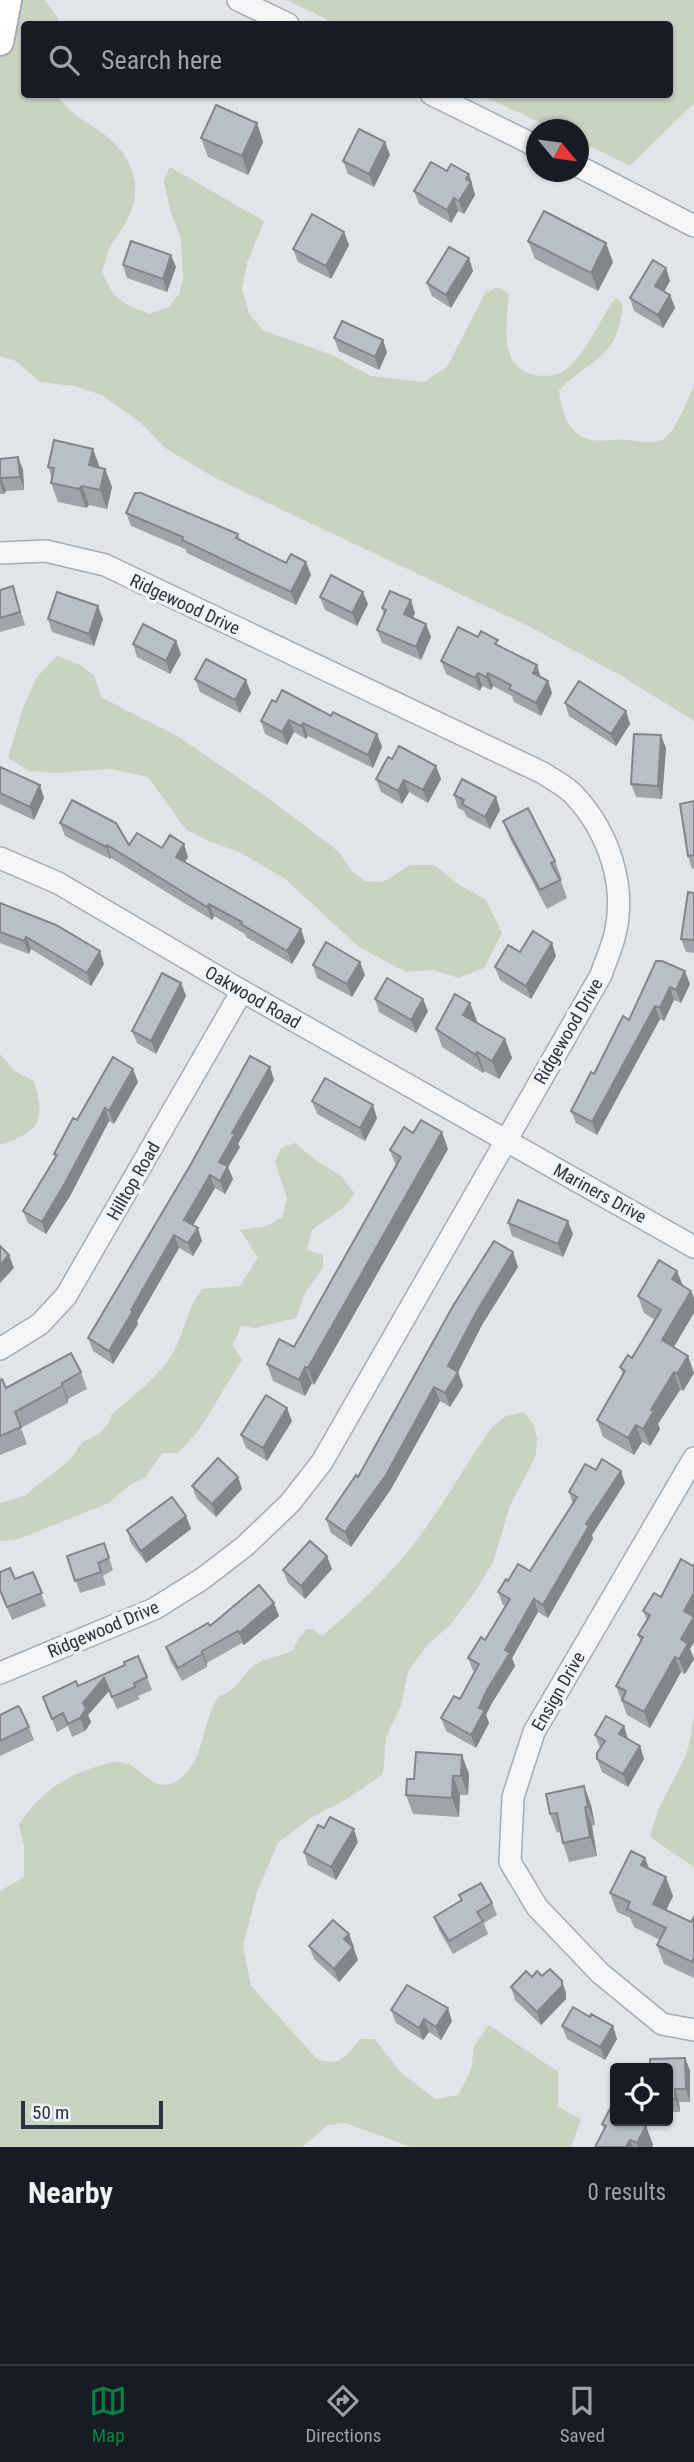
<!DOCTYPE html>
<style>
:root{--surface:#171b24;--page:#242831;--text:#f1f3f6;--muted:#9ea1a6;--line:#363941;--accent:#0b8043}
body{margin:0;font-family:"Roboto Condensed",sans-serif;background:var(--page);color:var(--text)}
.controls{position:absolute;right:21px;bottom:21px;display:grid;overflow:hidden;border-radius:7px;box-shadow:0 2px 5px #0004}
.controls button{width:63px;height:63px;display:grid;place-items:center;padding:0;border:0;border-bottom:2px solid var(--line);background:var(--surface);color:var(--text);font:35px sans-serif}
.compass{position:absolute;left:526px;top:119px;width:63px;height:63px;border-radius:50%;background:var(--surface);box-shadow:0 2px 5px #0004;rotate:119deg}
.scale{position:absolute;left:21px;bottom:18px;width:142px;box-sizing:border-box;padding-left:7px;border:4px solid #2a3440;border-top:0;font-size:19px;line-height:24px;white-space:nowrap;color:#2a3440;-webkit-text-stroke:5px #f0f4f7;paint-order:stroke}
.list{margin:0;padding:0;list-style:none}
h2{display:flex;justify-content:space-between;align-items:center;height:91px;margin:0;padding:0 28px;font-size:30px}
h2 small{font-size:23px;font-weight:400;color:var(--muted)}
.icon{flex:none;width:38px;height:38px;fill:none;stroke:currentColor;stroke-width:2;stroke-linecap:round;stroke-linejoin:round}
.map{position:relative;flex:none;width:694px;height:2147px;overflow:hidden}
.search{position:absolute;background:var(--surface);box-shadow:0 2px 5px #0004;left:21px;right:21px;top:21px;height:77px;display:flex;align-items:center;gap:18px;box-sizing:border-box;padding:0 24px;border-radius:7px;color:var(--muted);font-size:26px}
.sheet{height:217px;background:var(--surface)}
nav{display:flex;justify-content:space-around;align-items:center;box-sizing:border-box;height:98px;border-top:2px solid var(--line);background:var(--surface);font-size:19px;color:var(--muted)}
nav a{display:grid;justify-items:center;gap:4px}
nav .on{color:var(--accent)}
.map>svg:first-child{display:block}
.green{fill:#c8d3c2}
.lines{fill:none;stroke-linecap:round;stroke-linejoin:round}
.minor-casing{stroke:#a6acb3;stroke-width:24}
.major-casing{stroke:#a0abb5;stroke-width:30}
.minor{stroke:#f3f5f7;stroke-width:21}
.major{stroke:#fff;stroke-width:26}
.wall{fill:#9ea4aa}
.shaded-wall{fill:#81868b}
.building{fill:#b8bfc6;stroke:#81868b;stroke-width:2}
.labels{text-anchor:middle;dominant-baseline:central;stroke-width:7;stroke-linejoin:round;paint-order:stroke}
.street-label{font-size:18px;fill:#2a3440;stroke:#f0f4f7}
</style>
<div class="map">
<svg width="694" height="2147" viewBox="0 0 694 2147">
<rect width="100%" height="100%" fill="#e1e5e9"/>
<g class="green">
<path d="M0,0H45L58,18L56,24H24V94L58,95C65,110 84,121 98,130C130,151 147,185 126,222C122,230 115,237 111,245C107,253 105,262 102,271C114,301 120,302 149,314L169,307L179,294L183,279L181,239L170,210L164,181L170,167L264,221L247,263L242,290L249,313L262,330L332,355L371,376L424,382L447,367L485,293L498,287L509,294C506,326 497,375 544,376C555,376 564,373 572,364C588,347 599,323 611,304L617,298C624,304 623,310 621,318C619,325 617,334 614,340C602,361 576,372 559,390C562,412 567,436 593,440C604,442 616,438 626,440C638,441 654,445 664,439C675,432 688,399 694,386V721L620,675L528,626L217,479L165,448L142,424L102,395L74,386L40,382L16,361L0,356Z"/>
<polygon points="286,0 694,0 694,103 630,166 579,141 578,130 554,129 481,95 670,94 670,24 337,24"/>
<polygon points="57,656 80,665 94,675 101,697 179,737 272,801 339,852 352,871 365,881 383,882 410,865 434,865 460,885 486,900 502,933 484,968 459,978 433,970 406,972 359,947 284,878 241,853 209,841 186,830 148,777 111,769 56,773 29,771 8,758 23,708 37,677"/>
<path d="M0,1054L14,1071L34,1081C46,1122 40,1131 0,1145Z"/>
<path d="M295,1143L318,1162L342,1176L355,1194L343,1208L312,1230L307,1250L323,1255V1267L305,1293L296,1318L255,1328L241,1326L233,1345L242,1360L199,1430L178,1453H162L145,1478L131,1484L109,1503L19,1539L0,1541V1503L24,1496L71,1459L82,1442L99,1434L110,1421L111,1415C132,1397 159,1377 173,1353C185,1332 186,1310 202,1289L240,1286L258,1257L240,1230L267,1226L282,1217L287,1198L275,1162L281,1148Z"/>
<path d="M524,1412L533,1424L537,1437L536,1455L510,1506L493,1562L475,1592L451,1624L427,1645L408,1672L401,1706L386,1737L383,1774L349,1798L309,1819L278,1843L257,1892L243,1946L251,1986L317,2059C341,2067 345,2057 360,2039H375L401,2073L436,2099L458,2095L471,2070L474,2046L489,2025L558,2072V2107L581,2119L571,2147H411L346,2123L328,2125L302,2147H0V1891L24,1877V1846L19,1825C39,1794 63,1776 99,1766C106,1764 113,1761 120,1762C145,1765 156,1803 185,1774C205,1755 202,1720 219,1696C235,1692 240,1678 252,1667C263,1658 280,1657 293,1650L298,1639L307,1629H313L322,1636C357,1607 389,1576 417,1540C444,1504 466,1464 492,1427L506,1416Z"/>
<polygon points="694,1713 694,1867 650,1837 658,1810 686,1755 690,1741"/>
</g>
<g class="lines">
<defs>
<g id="minor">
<polyline points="238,0 288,24"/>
<polyline points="431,94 536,146"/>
<polyline points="578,166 694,226"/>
<path d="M0,553L46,551L105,565L543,773C553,780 566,786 574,795C608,831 627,885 615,934C612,948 605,962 601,975L322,1462L290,1503L245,1546L202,1579L154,1609L0,1673"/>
<polyline points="0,858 58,883 242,991 694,1247"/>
<polyline points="0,1349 40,1324 66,1296 242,991"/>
<polyline points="694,1458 534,1732 513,1797 510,1862 537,1907 600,1973 662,2024 694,2030"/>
</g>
<polyline id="major" points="0,42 8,0"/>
</defs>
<use href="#minor" class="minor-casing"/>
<use href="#major" class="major-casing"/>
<use href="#minor" class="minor"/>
<use href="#major" class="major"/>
</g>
<g class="wall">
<polygon points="257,123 263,142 248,175 208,157 201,138"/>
<polygon points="390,155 374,187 348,174 343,161"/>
<polygon points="447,171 469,174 475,195 464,214 458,211 451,223 419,204 414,191"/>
<polygon points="344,232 349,245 331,279 298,262 293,249"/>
<polygon points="528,241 613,262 598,291 535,259"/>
<polygon points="469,258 473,271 451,308 432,296 427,283"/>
<polygon points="123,265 176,267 167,292 127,278"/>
<polygon points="666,268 670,281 664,291 670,295 675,308 663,328 634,311 630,298"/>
<polygon points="334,338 387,352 379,370 339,351"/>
<polygon points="18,457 23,470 24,490 6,491 4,494 0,494 0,459"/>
<polygon points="48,467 100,468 105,469 112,487 107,509 89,505 86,508 58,502 51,483 52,478"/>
<polygon points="126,513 238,534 240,540 286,563 306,562 311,575 296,605 187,553 185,549 131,526"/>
<polygon points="13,586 25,625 0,632 0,590"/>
<polygon points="320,597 368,604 357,626 325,610"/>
<polygon points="382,608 415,613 413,618 426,624 431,637 421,660 382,643 377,630 384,615"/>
<polygon points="48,619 103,619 94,646 52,632"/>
<polygon points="478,637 500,646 541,677 548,681 552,693 541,716 514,702 512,696 493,686 491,690 482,686 480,691 446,674 441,661"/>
<polygon points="133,644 181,654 170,674 137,657"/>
<polygon points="195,679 251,693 240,713 200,692"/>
<polygon points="276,702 331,716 377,734 382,747 373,768 308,736 306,739 294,732 287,745 265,734 261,721"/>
<polygon points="565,703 626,711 630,724 616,746 569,716"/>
<polygon points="666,748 662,799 636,797 631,784"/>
<polygon points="392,759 436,766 441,779 428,803 409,792 402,804 381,792 376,779"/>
<polygon points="0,767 44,798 34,820 0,804"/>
<polygon points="454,795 496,797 500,810 490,829 467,817 464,811 458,808"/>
<polygon points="694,801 694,868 692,869 688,856"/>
<polygon points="503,821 555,861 562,880 561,881 567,898 547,909 510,839"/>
<polygon points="60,823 129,845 162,848 188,857 185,862 301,929 305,942 292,964 246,937 245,934 214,916 212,920 111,858 110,859 65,836"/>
<polygon points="694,893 694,953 686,952 681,939"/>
<polygon points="0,903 104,964 91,986 31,949 29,954 0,943"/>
<polygon points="520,952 556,956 531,999 500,980 495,967"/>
<polygon points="656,961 690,984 681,1003 674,1000 664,1021 660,1019 597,1135 576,1123 571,1111 629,1020"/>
<polygon points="313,965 365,975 352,997 317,978"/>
<polygon points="181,983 186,996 156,1054 137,1043 132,1031"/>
<polygon points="375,999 428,1011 416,1033 379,1012"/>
<polygon points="470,1003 477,1021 476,1023 505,1039 512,1058 499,1079 484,1071 483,1073 442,1047 436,1029"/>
<polygon points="270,1067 274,1080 238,1144 240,1147 228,1167 233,1179 225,1194 215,1188 193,1225 202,1241 193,1256 179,1248 137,1321 138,1324 113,1364 93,1351 88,1338"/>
<polygon points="138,1082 114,1124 109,1121 70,1196 46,1234 28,1223 23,1211 55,1158 54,1154 77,1120"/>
<polygon points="312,1101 377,1118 365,1141 317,1114"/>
<polygon points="413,1133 448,1149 314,1385 312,1383 305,1396 273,1381 267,1364 294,1347 396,1166 390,1150"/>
<polygon points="508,1223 573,1234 563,1257 512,1236"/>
<polygon points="513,1252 518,1267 482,1325 458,1372 463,1386 450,1407 440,1401 391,1489 351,1547 331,1533 326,1519 358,1477"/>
<polygon points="659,1260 674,1347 694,1373 683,1391 680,1390 658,1424 660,1429 650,1446 642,1442 634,1455 603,1437 597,1420 623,1375 620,1367 632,1358 655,1320 644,1313 638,1296"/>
<polygon points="81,1372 87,1389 68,1399 68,1403 21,1428 27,1444 0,1455 0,1380 6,1388"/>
<polygon points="292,1421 267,1461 246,1448 241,1435"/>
<polygon points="596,1470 625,1483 592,1535 593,1539 548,1618 538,1612 512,1658 515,1666 492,1703 486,1715 489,1723 476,1748 446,1731 441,1718 460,1699 475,1672 473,1671 468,1658 485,1640 505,1606 503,1605 498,1592 508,1581 530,1571 573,1504 569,1492"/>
<polygon points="238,1477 242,1489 216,1517 197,1499 192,1486"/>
<polygon points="186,1516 191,1529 146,1563 131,1543 127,1530"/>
<polygon points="104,1543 113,1570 103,1576 106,1585 80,1593 67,1556"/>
<polygon points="332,1569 305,1599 288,1583 283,1570"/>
<polygon points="33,1572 46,1606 12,1620 0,1591"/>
<polygon points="274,1603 279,1616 244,1645 242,1643 207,1663 207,1667 182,1681 170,1660 166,1647 210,1626"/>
<polygon points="643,1611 694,1642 690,1649 694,1659 685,1674 681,1672 650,1728 627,1715 616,1686 641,1642 638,1635 647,1620"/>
<polygon points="147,1677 152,1690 138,1696 140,1699 117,1709 109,1691 88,1715 91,1722 85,1731 72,1737 68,1726 57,1732 43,1697 78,1686"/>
<polygon points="0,1715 29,1727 34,1740 0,1756"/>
<polygon points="624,1726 628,1739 640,1746 644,1759 628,1787 602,1772 597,1759 600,1748 595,1735"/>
<polygon points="469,1774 468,1795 460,1795 459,1817 413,1814 406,1795 414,1779"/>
<polygon points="584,1786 591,1805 595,1825 592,1826 597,1856 569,1862 563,1843 560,1832 557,1833 550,1814"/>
<polygon points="324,1828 358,1842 336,1880 308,1865 304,1852"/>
<polygon points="645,1858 649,1868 673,1896 666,1910 691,1922 694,1917 694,1978 664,1964 657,1945 660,1940 634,1927 630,1918 617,1912 610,1893"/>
<polygon points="459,1895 492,1903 497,1915 484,1923 488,1934 453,1954 439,1930 434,1917 461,1901"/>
<polygon points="349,1934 358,1960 339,1982 314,1959 309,1946"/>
<polygon points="542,1976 562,1981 566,1993 566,1999 541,2025 515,2000 511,1987 532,1977"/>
<polygon points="391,2010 452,2021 441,2040 429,2032 423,2040 396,2023"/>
<polygon points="590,2017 613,2026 617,2039 605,2060 567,2039 562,2026"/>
<polygon points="685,2058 690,2071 690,2102 679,2102 680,2112 668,2112 668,2068"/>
<polygon points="602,2124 646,2126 653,2145 652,2147 595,2147 604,2130"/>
</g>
<g class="shaded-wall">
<polygon points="257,123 263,142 248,175 242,156"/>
<polygon points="385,142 390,155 374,187 369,174"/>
<polygon points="469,174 475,195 464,214 459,201 466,179"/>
<polygon points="454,198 458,211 451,223 447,210"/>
<polygon points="344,232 349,245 331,279 326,266"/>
<polygon points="606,243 613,262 598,291 591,273"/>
<polygon points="171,255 176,267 167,292 163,279"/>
<polygon points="469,258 473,271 451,308 446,295"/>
<polygon points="666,268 670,281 660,299 655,286"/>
<polygon points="670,295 675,308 663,328 658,315"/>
<polygon points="383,340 387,352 379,370 375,357"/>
<polygon points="93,449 100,468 89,465"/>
<polygon points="18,457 23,470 24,490 20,477"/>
<polygon points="105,469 112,487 107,509 100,490"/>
<polygon points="1,478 6,491 4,494 0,482"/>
<polygon points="82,486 89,505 86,508 79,489"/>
<polygon points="306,562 311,575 296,605 291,592"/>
<polygon points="363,592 368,604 357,626 352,613"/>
<polygon points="411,600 415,613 409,627 404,614"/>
<polygon points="98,606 103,619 94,646 89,634"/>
<polygon points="426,624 431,637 421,660 416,647"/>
<polygon points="176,641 181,654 170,674 166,661"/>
<polygon points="537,665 541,678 533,673"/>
<polygon points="478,673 482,686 480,691 475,678"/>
<polygon points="488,673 493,686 491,690 486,677"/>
<polygon points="246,680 251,693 240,713 235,700"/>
<polygon points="548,681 552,693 541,716 536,703"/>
<polygon points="626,711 630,724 616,746 611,734"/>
<polygon points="289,720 294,732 287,745 282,732"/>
<polygon points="303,723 308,736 306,739 301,726"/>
<polygon points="377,734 382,747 373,768 368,755"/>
<polygon points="661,735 666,748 662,799 658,786"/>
<polygon points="436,766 441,779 428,803 423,790"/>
<polygon points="404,780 409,792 402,804 398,791"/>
<polygon points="40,785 44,798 34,820 30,807"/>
<polygon points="496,797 500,810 490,829 485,817"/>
<polygon points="184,844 188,857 180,870 176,857"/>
<polygon points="107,845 111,858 110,859 106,847"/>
<polygon points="209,904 214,916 212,920 207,907"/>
<polygon points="301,929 305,942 292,964 287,951"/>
<polygon points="26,937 31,949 29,954 24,941"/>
<polygon points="552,943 556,956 531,999 526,986"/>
<polygon points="100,951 104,964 91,986 87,973"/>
<polygon points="360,962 365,975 352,997 347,984"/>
<polygon points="685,971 690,984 681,1003 676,990"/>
<polygon points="181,983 186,996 156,1054 151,1041"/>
<polygon points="670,987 674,1000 664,1021 660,1008"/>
<polygon points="423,999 428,1011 416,1033 411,1020"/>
<polygon points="470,1003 477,1021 470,1034 463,1015"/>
<polygon points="655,1006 660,1019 597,1135 592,1122"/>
<polygon points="505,1039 512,1058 499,1079 492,1061"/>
<polygon points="477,1052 484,1071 483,1073 476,1055"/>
<polygon points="270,1067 274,1080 238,1144 240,1147 228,1167 233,1179 225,1194 220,1181 219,1162 232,1133"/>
<polygon points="133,1069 138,1082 114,1124 109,1111"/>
<polygon points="373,1105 377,1118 365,1141 360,1128"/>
<polygon points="105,1108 109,1121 70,1196 46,1234 42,1222"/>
<polygon points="442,1132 448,1149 314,1385 308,1368"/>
<polygon points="210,1175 215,1188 189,1232 184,1220"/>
<polygon points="568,1221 573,1234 563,1257 558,1244"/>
<polygon points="198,1228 202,1241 193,1256 188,1243"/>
<polygon points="174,1235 179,1248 137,1321 138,1324 113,1364 109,1351"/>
<polygon points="513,1252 518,1267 482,1325 458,1372 463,1386 450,1407 445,1393 448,1366 477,1311"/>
<polygon points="9,1255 14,1268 0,1283 0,1265"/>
<polygon points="677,1271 684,1288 672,1279"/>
<polygon points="691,1291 694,1298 694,1313 668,1357 662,1340"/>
<polygon points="688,1356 694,1373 683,1391 677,1374"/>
<polygon points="305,1367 312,1383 305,1396 299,1380"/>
<polygon points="674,1372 680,1390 658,1424 660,1429 650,1446 643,1429 651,1410"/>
<polygon points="62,1383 68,1399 68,1403 62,1386"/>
<polygon points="434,1387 440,1401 391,1489 351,1547 345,1532"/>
<polygon points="287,1408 292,1421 267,1461 263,1448"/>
<polygon points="636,1425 642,1442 634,1455 628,1438"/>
<polygon points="621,1471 625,1483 592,1535 593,1539 548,1618 543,1605 586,1524"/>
<polygon points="238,1477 242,1489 216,1517 212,1504"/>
<polygon points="186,1516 191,1529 146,1563 141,1551"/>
<polygon points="327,1556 332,1569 305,1599 301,1586"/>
<polygon points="694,1593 694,1642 690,1649 694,1659 685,1674 679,1659 681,1639 684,1611"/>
<polygon points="534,1599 538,1612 512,1658 515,1666 492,1703 486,1715 489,1723 476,1748 471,1735 479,1708 505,1650"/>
<polygon points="274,1603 279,1616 244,1645 239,1633"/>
<polygon points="202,1651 207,1663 207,1667 202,1654"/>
<polygon points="675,1657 681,1672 650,1728 644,1712"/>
<polygon points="104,1678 109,1691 88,1715 91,1722 85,1731 80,1718 83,1703"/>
<polygon points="624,1726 628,1739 619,1734"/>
<polygon points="640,1746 644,1759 628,1787 623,1774"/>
<polygon points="462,1755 469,1774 468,1795 461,1776"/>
<polygon points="453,1776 460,1795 459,1817 452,1798"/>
<polygon points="584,1786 591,1805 595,1825 588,1807"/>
<polygon points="585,1807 592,1826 597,1856 590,1837"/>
<polygon points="354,1829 358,1842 336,1880 331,1867"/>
<polygon points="645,1858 652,1877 641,1865"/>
<polygon points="666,1877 673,1896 660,1923 653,1904"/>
<polygon points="349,1934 354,1947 349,1952 344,1939"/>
<polygon points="353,1947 358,1960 339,1982 334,1969"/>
<polygon points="562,1981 566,1993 566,1999 541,2025 537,2012"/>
<polygon points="448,2008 452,2021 441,2040 436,2027"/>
<polygon points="424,2019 429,2032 423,2040 419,2028"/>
<polygon points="613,2026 617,2039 605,2060 600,2047"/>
<polygon points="685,2058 690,2071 690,2102 686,2089"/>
<polygon points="675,2089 679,2102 680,2112 675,2099"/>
<polygon points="646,2126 653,2145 652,2147 638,2147 637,2143"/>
<polygon points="630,2140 633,2147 626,2147"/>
</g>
<g class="building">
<polygon points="216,105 257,123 242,156 201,138"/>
<polygon points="359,129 385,142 369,174 343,161"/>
<polygon points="431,162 447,171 451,164 469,174 466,179 471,182 459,201 454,198 447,210 414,191"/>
<polygon points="544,211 606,243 591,273 528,241"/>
<polygon points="312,214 344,232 326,266 293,249"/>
<polygon points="131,241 171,255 163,279 123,265"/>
<polygon points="449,247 469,258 446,295 427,283"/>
<polygon points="653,260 666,268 655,286 670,295 658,315 630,298"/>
<polygon points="342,321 383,340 375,357 334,338"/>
<polygon points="54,440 93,449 89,465 105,469 100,490 82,486 79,489 51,483 54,468 48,467"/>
<polygon points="18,457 20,477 1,478 0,480 0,459"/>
<polygon points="135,493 141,493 238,534 236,538 286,563 291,554 306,562 291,592 182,540 183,537 126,513"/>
<polygon points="331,575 363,592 352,613 320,597"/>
<polygon points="13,586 20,612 0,618 0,590"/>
<polygon points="390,591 411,600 404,614 426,624 416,647 377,630 386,610 382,608"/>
<polygon points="57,592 98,606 89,634 48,619"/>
<polygon points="143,624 176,641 166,661 133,644"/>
<polygon points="458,627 478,637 481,631 498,640 495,644 537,665 533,673 548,681 536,703 509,689 511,685 488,673 486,677 478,673 475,678 441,661"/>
<polygon points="206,659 246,680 235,700 195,679"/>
<polygon points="579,681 626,711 611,734 565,703"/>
<polygon points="282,690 331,716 333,712 377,734 368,755 303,723 301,726 289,720 282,732 261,721 272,700 276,702"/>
<polygon points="634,734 661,735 658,786 631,784"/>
<polygon points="399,746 436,766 423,790 404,780 398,791 376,779 388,757 392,759"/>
<polygon points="0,767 40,785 30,807 0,793"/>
<polygon points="462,779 496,797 485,817 462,804 464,800 454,795"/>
<polygon points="72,800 116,823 129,845 137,833 162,848 170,835 184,844 176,857 301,929 287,951 241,924 242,922 209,904 207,907 107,845 106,847 60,823"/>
<polygon points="694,801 694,855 688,856 680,804"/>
<polygon points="528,808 555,861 551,863 560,880 540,890 503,821"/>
<polygon points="688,892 694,893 694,940 681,939"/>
<polygon points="0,903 56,925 100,951 87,973 26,937 24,941 0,932"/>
<polygon points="533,931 552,943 526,986 495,967 508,945 520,952"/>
<polygon points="326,942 360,962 347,984 313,965"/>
<polygon points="656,961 662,961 685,971 676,990 670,987 660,1008 655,1006 592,1122 571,1111 591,1072 594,1074 623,1016 629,1020"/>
<polygon points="162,973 181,983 151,1041 132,1031"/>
<polygon points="387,978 423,999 411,1020 375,999"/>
<polygon points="455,994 470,1003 463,1015 505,1039 492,1061 477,1052 476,1055 436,1029"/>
<polygon points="250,1056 270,1067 232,1133 235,1134 219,1162 228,1166 220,1181 210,1175 184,1220 198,1228 188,1243 174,1235 131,1310 133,1311 109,1351 88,1338 191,1164"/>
<polygon points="113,1057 133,1069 109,1111 105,1108 65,1183 42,1222 23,1211 57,1155 54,1154 73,1118 77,1120"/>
<polygon points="325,1078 373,1105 360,1128 312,1101"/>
<polygon points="421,1120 442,1132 308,1368 305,1367 299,1380 267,1364 279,1339 294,1347 401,1157 390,1150 404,1127 413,1133"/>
<polygon points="518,1200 568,1221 558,1244 508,1223"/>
<polygon points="494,1241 513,1252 477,1311 448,1366 458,1372 445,1393 434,1387 386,1475 345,1532 326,1519 356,1475 358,1477 453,1306"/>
<polygon points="0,1246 9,1255 0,1265"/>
<polygon points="659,1260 677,1271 672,1279 691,1291 662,1340 688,1356 677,1374 674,1372 651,1410 654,1411 643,1429 636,1425 628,1438 597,1420 625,1371 620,1367 628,1355 632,1358 661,1310 638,1296"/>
<polygon points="71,1353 81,1372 62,1383 62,1386 15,1412 21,1427 0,1436 0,1380 2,1379 6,1388"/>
<polygon points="266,1395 287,1408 263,1448 241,1435"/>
<polygon points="218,1458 238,1477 212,1504 192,1486"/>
<polygon points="602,1459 621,1471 586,1524 589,1526 543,1605 534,1599 505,1650 510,1653 487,1690 479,1708 485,1710 471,1735 441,1718 454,1696 460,1699 479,1664 468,1658 481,1637 485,1640 510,1599 498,1592 506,1579 508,1581 518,1564 530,1571 577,1497 569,1492 585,1464 596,1470"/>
<polygon points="172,1497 186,1516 141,1551 127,1530"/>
<polygon points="310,1541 327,1556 301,1586 283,1570"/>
<polygon points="104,1543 109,1558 98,1563 101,1572 75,1581 67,1556"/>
<polygon points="681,1559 693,1566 694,1564 694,1593 684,1611 694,1617 681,1639 688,1644 679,1659 675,1657 644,1712 622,1700 626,1691 616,1686 643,1637 638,1635 650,1615 643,1611 654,1593 661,1597"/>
<polygon points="10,1568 15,1579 33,1572 42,1593 7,1607 0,1590 0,1572"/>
<polygon points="259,1585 274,1603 239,1633 238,1631 202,1651 202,1654 178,1668 166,1647 208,1623 210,1626"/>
<polygon points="138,1656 147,1677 134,1683 135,1687 112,1697 104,1678 83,1703 86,1709 80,1718 68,1724 63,1713 52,1719 43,1697 76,1681 78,1686 125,1665 124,1662"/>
<polygon points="18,1706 20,1708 29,1727 0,1741 0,1715"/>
<polygon points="606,1716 624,1726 619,1734 640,1746 623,1774 597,1759 597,1753 605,1741 595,1735"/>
<polygon points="416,1752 462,1755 461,1776 453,1776 452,1798 406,1795 407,1779 414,1779"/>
<polygon points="584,1786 588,1807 585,1807 590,1837 563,1843 557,1813 550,1814 546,1794"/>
<polygon points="330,1817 354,1829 331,1867 304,1852 318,1825 324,1828"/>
<polygon points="631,1851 645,1858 641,1865 666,1877 653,1904 691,1922 694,1917 694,1958 692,1962 657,1945 666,1928 627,1909 630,1902 610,1893"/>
<polygon points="481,1883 492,1903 477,1912 483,1921 449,1941 434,1917 462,1900 459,1895"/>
<polygon points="333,1920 349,1934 344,1939 353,1947 334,1969 309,1946"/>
<polygon points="550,1969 562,1981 562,1986 537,2012 511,1987 526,1971 532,1977 537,1971 542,1976"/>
<polygon points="407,1985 448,2008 436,2027 424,2019 419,2028 391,2010"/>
<polygon points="573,2007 590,2017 591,2014 613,2026 600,2047 562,2026"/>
<polygon points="685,2058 686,2089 675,2089 675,2099 668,2099 668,2068 650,2068 650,2059"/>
<polygon points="611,2107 615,2110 615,2121 636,2121 646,2126 637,2143 630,2140 626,2147 595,2147 606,2126 602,2124"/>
</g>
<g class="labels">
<g class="street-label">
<text transform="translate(185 604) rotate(25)">Ridgewood Drive</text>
<text transform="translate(253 997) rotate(30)">Oakwood Road</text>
<text transform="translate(568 1031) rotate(-60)">Ridgewood Drive</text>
<text transform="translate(133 1181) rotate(-60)">Hilltop Road</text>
<text transform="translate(600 1193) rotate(29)">Mariners Drive</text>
<text transform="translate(103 1629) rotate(-23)">Ridgewood Drive</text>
<text transform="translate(558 1691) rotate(-60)">Ensign Drive</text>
</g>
</g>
</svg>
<div class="controls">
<button><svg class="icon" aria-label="locate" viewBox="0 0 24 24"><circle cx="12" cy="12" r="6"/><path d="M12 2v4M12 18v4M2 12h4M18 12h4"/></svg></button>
</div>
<svg class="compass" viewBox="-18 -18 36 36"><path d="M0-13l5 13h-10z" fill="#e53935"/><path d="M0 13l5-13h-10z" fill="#9ea1a6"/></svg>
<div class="scale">50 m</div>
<div class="search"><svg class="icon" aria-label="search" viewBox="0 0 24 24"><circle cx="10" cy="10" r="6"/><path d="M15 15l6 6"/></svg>Search here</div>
</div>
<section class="sheet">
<h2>Nearby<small>0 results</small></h2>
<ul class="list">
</ul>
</section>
<nav>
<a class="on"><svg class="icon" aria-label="map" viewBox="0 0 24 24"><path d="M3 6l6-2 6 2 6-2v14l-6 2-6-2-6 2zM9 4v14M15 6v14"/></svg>Map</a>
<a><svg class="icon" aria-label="directions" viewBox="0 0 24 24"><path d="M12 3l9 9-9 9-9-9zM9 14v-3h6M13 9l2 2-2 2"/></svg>Directions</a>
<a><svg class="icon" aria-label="saved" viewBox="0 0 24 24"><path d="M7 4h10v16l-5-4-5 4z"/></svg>Saved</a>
</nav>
